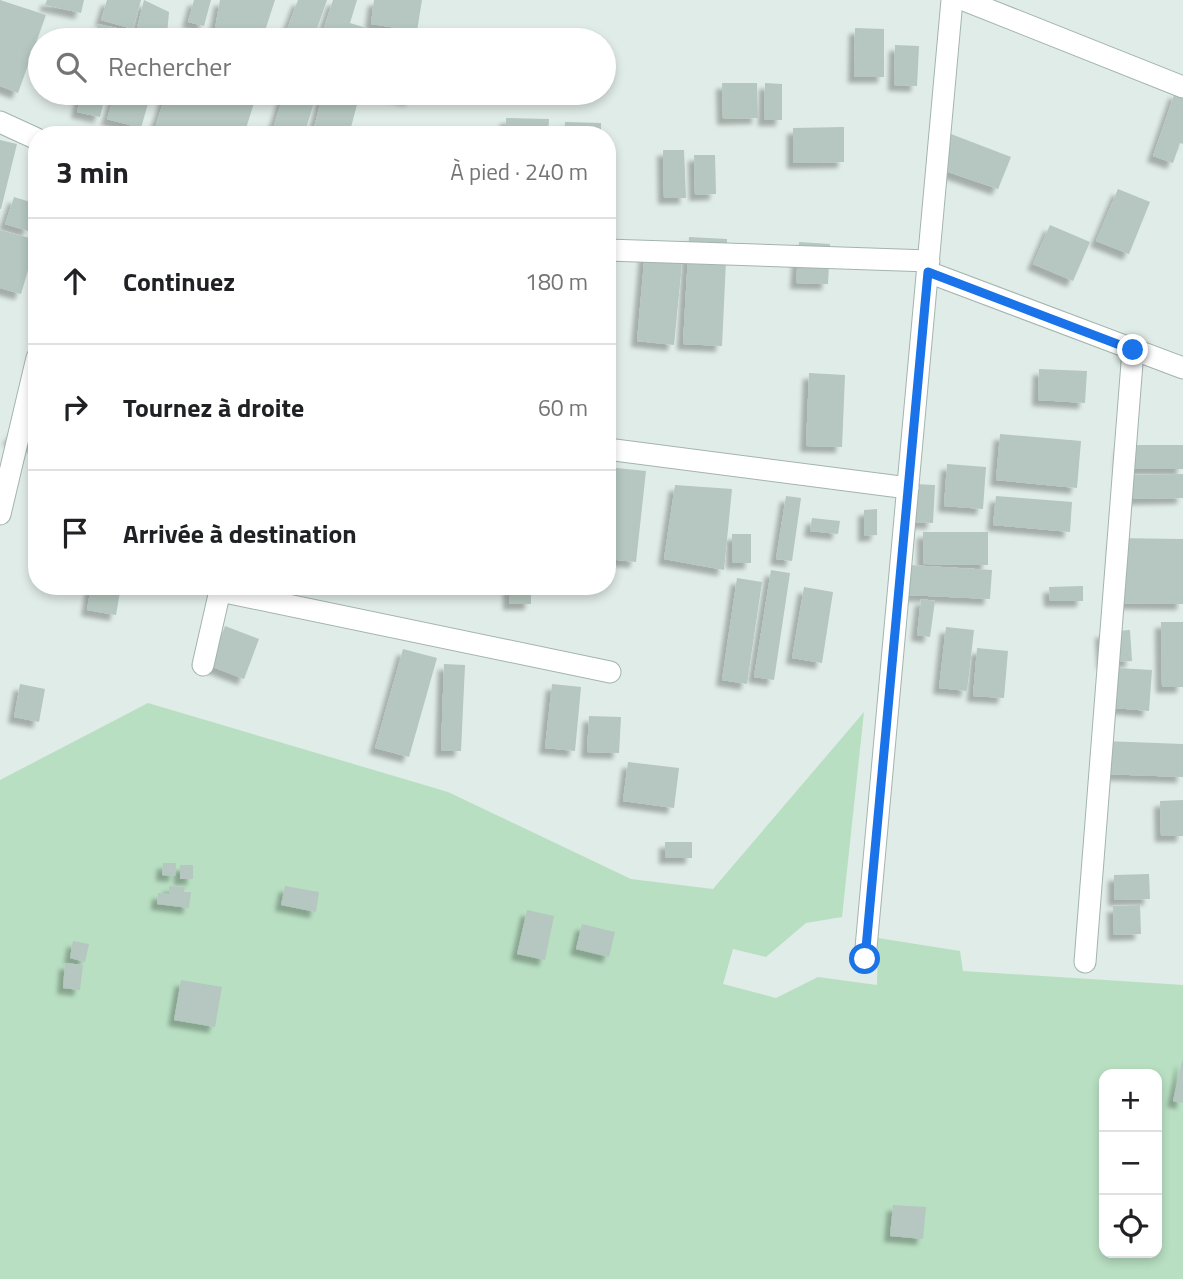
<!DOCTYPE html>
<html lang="fr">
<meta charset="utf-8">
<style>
:root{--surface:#fff;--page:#f2f2f2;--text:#202124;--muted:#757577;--line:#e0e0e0}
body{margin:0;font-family:"Titillium Web",sans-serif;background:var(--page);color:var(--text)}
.controls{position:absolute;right:21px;bottom:21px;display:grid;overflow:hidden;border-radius:14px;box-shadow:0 4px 10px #0003}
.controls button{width:63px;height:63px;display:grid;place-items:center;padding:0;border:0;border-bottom:2px solid var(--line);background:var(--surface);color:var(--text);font:35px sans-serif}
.stop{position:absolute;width:21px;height:21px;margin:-16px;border:5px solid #1a73e8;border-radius:50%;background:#fff}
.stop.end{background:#1a73e8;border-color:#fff;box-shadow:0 2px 7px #0008}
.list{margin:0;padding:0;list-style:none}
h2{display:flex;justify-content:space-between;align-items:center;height:91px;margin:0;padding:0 28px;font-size:30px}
h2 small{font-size:23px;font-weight:400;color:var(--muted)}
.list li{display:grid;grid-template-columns:46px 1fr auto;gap:21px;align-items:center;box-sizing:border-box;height:126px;padding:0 28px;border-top:2px solid var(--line)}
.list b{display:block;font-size:26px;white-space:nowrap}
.list em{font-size:23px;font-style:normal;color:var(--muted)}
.icon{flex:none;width:38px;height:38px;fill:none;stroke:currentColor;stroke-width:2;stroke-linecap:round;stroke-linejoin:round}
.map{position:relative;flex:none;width:1183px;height:1279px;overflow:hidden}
.search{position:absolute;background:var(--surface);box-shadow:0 4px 10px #0003;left:28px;top:28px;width:588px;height:77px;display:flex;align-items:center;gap:18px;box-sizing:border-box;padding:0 24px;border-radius:38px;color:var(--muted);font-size:26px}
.panel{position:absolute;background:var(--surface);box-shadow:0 4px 10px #0003;left:28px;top:126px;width:588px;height:469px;border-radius:28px}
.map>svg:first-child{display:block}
.green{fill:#b8dfc2;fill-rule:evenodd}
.building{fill:#b5c7c0;filter:url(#shadow)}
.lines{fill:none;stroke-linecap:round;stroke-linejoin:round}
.minor-casing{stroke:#a3b4ae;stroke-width:23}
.minor{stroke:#fff;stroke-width:21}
.route{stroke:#1a73e8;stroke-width:9}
</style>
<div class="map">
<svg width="1183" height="1279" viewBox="0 0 1183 1279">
<defs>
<filter id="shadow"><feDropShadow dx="-6" dy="6" stdDeviation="2" flood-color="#0004"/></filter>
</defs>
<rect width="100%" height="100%" fill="#e0ece7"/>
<path class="green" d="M148,703L448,792L631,879L713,889L864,712L842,917L806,923L766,957L733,949L723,984L776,998L818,977L877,985L878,938L960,951L963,971L1183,985V1279H0V780ZM1104,1074H1157V1253H1104Z"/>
<g class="building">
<polygon points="0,0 46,15 18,93 0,86"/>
<polygon points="47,0 84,0 81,13 45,5"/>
<polygon points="107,0 141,0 133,29 101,20"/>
<polygon points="144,0 169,12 167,35 137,28"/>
<polygon points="194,0 211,0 204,26 188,22"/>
<polygon points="220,0 275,0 262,40 213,40"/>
<polygon points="298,0 327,0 313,40 283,40"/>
<polygon points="333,0 357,0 350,23 370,29 367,40 320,40"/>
<polygon points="374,0 422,0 417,31 371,24"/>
<polygon points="98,24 121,29 118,40 94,40"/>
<polygon points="855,28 884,29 884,77 854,77"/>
<polygon points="374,31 417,39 417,40 373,40"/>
<polygon points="132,32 159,39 158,40 130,40"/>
<polygon points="895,45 919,46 917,86 894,85"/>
<polygon points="722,83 757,83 758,118 723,119"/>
<polygon points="765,83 782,84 782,120 764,120"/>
<polygon points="1175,92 1183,95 1183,144 1180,143 1173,163 1153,156"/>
<polygon points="81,93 106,93 100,117 77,112"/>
<polygon points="115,93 151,93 141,128 107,119"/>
<polygon points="166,93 257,93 244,135 174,135 155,128"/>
<polygon points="284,93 317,93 304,135 271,135"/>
<polygon points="323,93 360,93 349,135 312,135"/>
<polygon points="381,93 412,93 411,100"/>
<polygon points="506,118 549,119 548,135 506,135"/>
<polygon points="565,122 601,123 601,135 564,135"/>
<polygon points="844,127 844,162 793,163 793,128"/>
<polygon points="951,134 1011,157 998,189 948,172"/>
<polygon points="0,140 17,144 1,209 0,209"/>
<polygon points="663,150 684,150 686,198 664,198"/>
<polygon points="694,155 715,155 716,194 695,195"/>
<polygon points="1118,189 1150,202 1129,254 1096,241"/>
<polygon points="14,197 37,204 28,231 5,224"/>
<polygon points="1050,225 1090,242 1073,281 1033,264"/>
<polygon points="0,230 37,240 21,294 0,288"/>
<polygon points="689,237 727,239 722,346 683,344"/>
<polygon points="646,240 684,243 674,345 637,341"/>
<polygon points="799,242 830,244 828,284 796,283"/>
<polygon points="1039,369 1087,371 1085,403 1038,400"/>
<polygon points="809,373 845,375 842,447 806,446"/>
<polygon points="37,403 37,447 8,439"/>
<polygon points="1000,434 1081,441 1077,488 996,480"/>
<polygon points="1121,445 1183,445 1183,469 1120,469"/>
<polygon points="947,464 986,467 983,509 944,506"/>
<polygon points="607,467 646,471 636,562 607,559"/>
<polygon points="1183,474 1183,498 1126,499 1126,475"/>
<polygon points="915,484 935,485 933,523 914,522"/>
<polygon points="675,485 732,489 724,570 664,559"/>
<polygon points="786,496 801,498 792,561 776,559"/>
<polygon points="996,496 1072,502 1070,532 993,525"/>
<polygon points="877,509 877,535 864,536 864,510"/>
<polygon points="812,518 840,521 838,534 810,531"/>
<polygon points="923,532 988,532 988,565 923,564"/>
<rect x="732" y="534" width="19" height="29"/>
<polygon points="1115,538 1183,539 1183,604 1113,603"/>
<polygon points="909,565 992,570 990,599 907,595"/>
<polygon points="771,570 790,573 774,680 754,677"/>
<polygon points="737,578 762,582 747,684 722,680"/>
<polygon points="91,586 121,586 116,615 87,610"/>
<rect x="509" y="586" width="22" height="18"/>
<polygon points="1083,586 1083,601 1050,601 1049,587"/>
<polygon points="804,587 833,592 822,663 792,658"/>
<polygon points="921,599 935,601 930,637 917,635"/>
<polygon points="1161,622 1183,622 1183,687 1162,687"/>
<polygon points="225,626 259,639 244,679 210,666"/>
<polygon points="946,627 974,630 967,691 939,688"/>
<polygon points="1130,630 1132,661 1103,663 1101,632"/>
<polygon points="977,648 1008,651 1004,698 973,696"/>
<polygon points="403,649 437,658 409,757 375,748"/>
<polygon points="444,664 465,665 461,751 441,751"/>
<polygon points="1118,668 1152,670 1149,711 1115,708"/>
<polygon points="20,684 45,689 39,722 14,717"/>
<polygon points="552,684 581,687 575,751 545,748"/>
<polygon points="589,716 621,717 619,753 587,752"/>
<polygon points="1103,741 1183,744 1183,777 1102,774"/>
<polygon points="628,762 679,768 674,808 623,801"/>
<polygon points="1183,800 1183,836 1161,836 1160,801"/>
<rect x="665" y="842" width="27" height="16"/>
<polygon points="163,863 176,863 175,876 162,875"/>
<rect x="180" y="865" width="13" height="14"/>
<polygon points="1149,874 1150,899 1114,900 1114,875"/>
<polygon points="169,886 185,887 184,892 191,892 189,908 157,904 158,893 169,894"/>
<polygon points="285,886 319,892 316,912 281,905"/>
<polygon points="1140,905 1141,934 1114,935 1113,906"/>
<polygon points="527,910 554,916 545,960 517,954"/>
<polygon points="582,924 615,932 609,957 576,949"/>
<polygon points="73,941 89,944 85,962 70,958"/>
<polygon points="65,963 83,965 80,990 63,988"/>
<polygon points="181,980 222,987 215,1027 174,1020"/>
<polygon points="1182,1061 1183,1061 1183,1103 1173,1101"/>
<polygon points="893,1205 926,1207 923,1239 890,1236"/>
</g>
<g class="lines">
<defs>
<g id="minor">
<polyline points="964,0 1183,87"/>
<polyline points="0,122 37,139"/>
<polyline points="607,250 929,261"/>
<polyline points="928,272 1183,368"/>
<polyline points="607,449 908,488"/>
<polyline points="0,514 37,358"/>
<polyline points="220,591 610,672"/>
<polyline points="203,665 221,586"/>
<polyline points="865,959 952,0"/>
<polyline points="1085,962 1133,350"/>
</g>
</defs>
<use href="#minor" class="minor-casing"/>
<use href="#minor" class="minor"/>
</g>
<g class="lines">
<polyline class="route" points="865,959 928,272 1133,350"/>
</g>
</svg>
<div class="controls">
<button>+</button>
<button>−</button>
<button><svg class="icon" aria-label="locate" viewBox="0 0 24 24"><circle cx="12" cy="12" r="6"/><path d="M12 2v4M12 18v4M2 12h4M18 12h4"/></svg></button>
</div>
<div class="stop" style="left:865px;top:959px"></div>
<div class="stop end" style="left:1133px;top:350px"></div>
<div class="search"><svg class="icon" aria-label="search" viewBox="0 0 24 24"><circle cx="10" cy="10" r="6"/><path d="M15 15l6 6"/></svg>Rechercher</div>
<section class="panel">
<h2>3 min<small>À pied · 240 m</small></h2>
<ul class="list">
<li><svg class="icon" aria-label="ahead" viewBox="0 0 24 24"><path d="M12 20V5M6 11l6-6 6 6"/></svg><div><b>Continuez</b></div><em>180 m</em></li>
<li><svg class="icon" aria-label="right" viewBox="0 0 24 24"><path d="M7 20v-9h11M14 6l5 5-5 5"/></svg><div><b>Tournez à droite</b></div><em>60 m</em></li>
<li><svg class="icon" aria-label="arrive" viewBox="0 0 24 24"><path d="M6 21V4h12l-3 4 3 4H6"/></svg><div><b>Arrivée à destination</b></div></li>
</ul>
</section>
</div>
